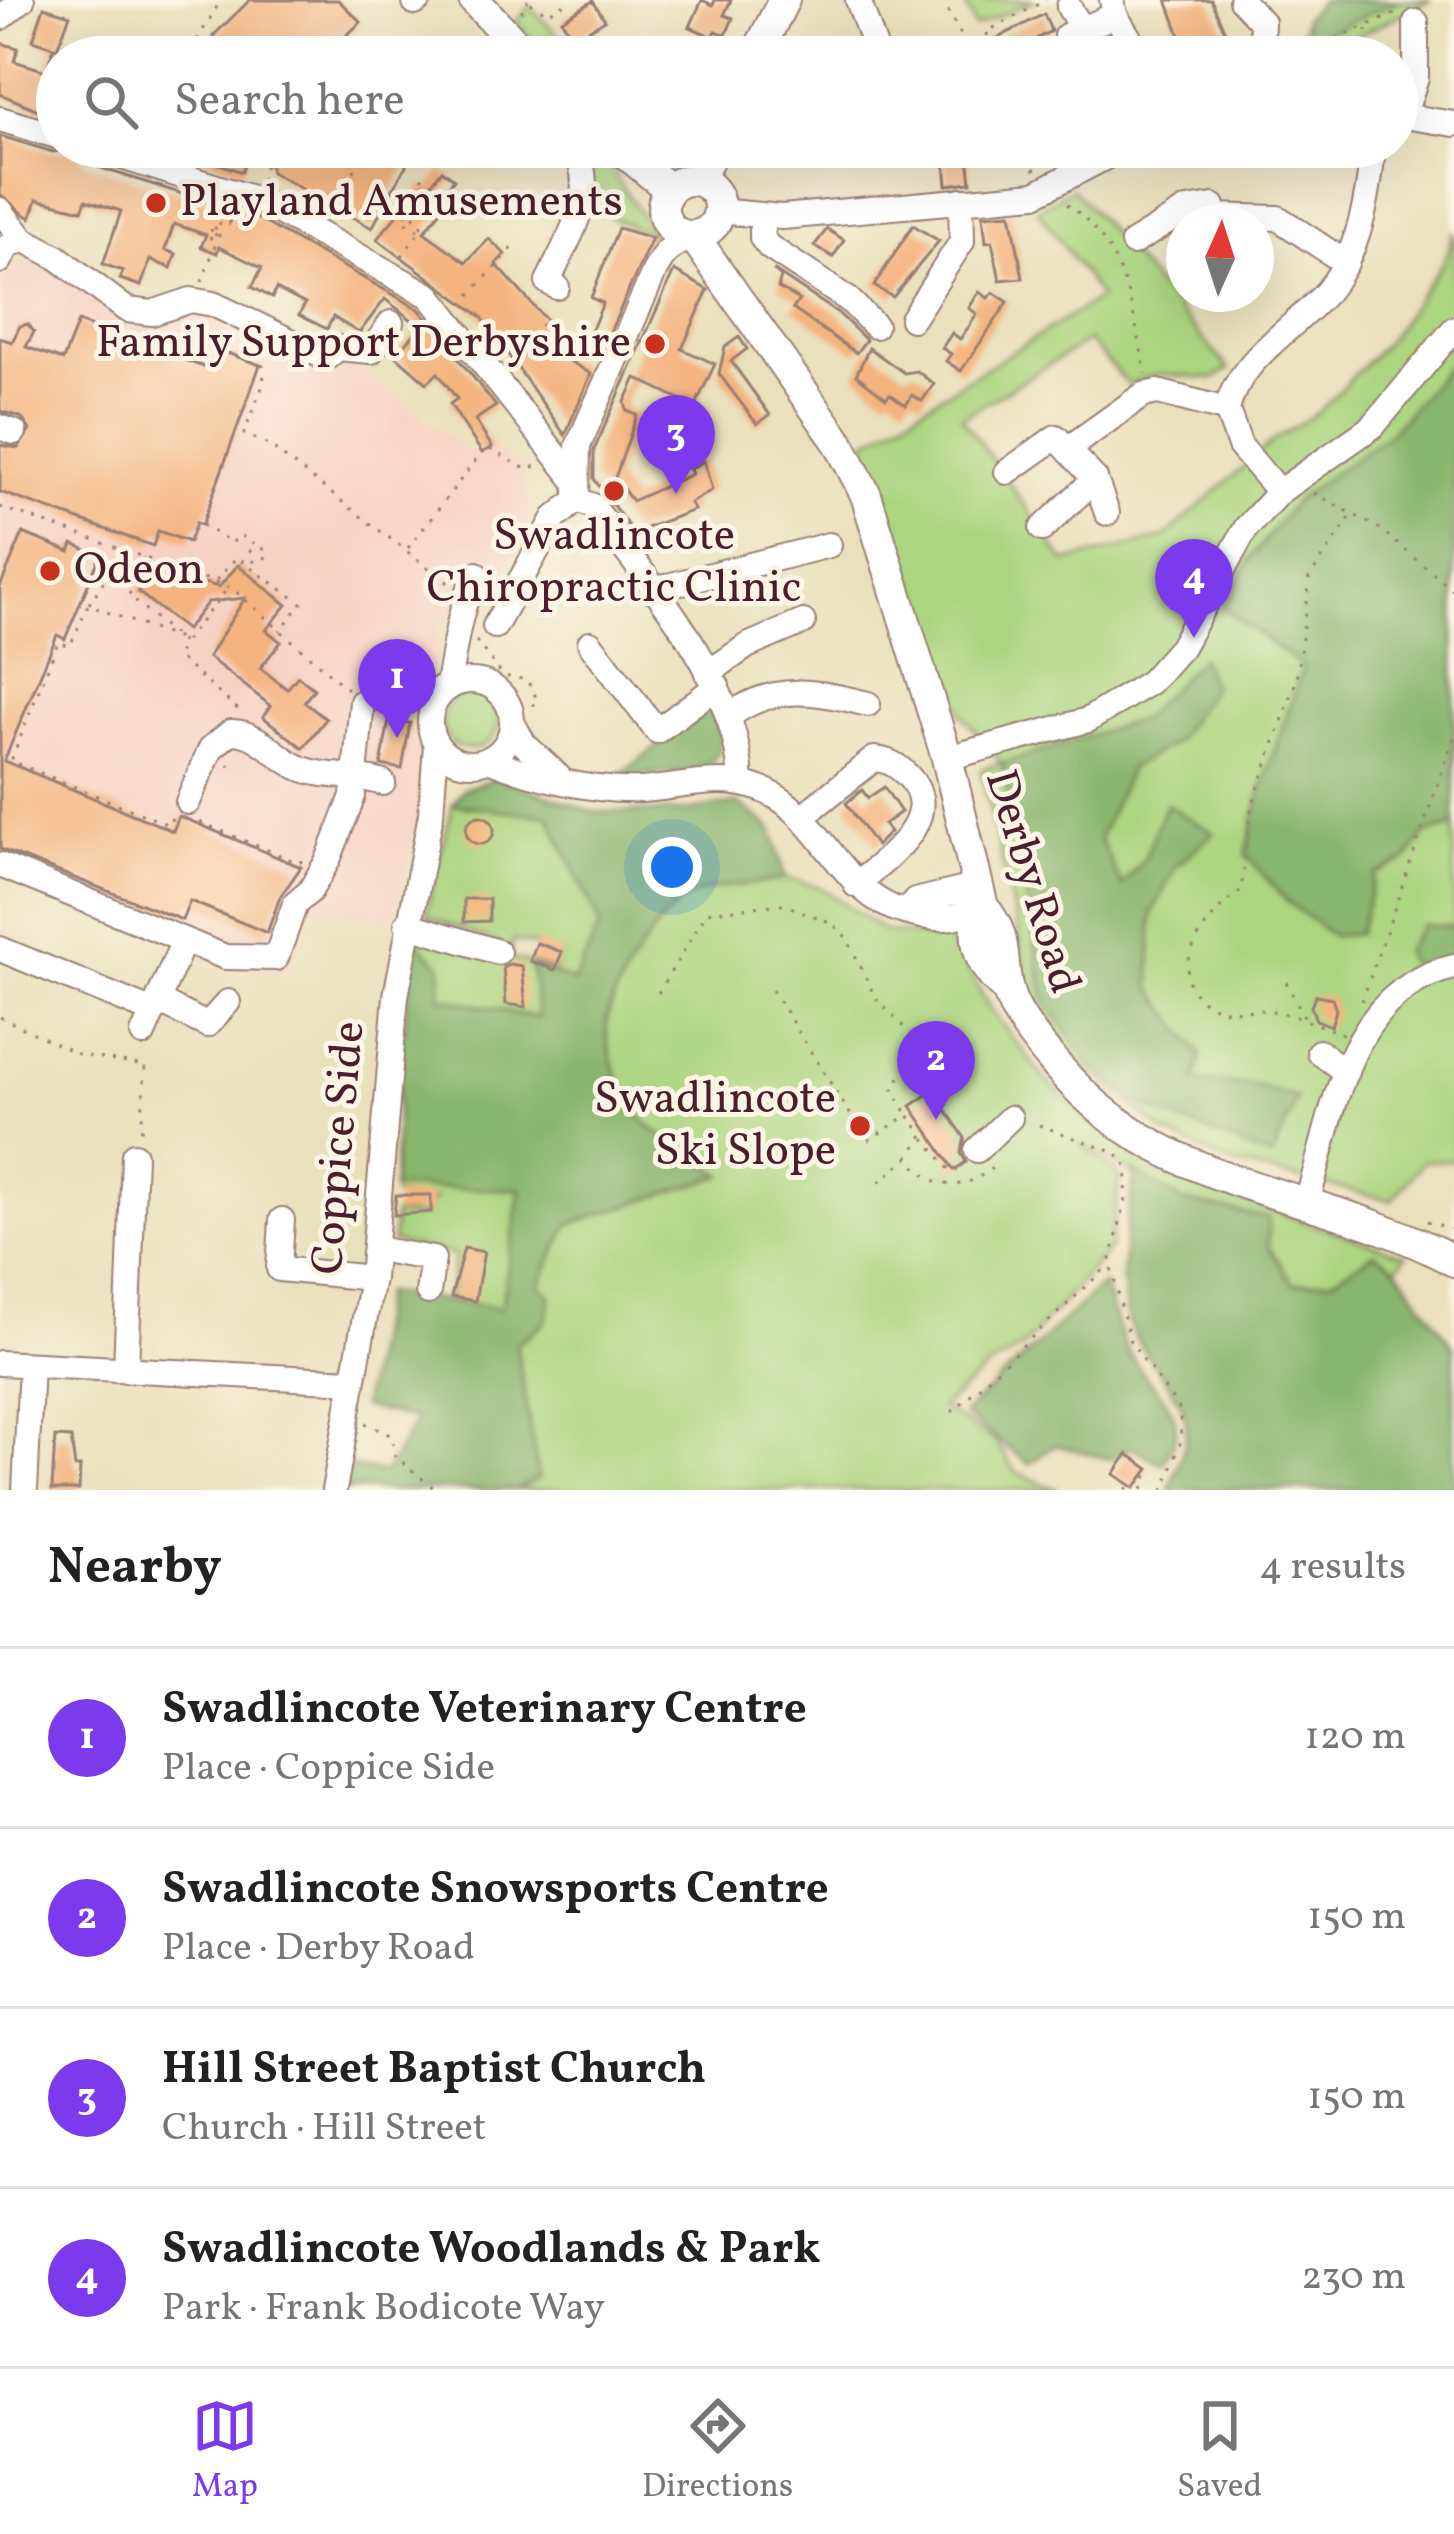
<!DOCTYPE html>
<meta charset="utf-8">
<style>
:root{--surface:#fff;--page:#f6f6f6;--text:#222;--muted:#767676;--line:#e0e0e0;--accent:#7c3aed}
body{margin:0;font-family:Vollkorn,serif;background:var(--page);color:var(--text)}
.compass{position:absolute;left:1166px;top:204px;width:108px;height:108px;border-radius:50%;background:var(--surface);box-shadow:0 12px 48px #0002;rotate:3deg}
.you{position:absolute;left:672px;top:867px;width:42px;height:42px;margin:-30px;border:9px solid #fff;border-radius:50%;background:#1a73e8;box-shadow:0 0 0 18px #1a73e833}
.badge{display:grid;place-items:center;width:78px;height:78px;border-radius:50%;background:var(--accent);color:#fff;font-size:39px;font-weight:700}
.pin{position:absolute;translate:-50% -99px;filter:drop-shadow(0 3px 6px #0008)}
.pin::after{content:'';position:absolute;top:63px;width:42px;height:36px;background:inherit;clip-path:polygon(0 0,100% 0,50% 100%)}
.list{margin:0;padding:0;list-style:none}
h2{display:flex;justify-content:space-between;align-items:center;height:156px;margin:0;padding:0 48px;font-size:51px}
h2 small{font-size:39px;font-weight:400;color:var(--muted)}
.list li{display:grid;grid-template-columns:78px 1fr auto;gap:36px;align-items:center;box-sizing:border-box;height:180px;padding:0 48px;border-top:3px solid var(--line)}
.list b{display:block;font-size:45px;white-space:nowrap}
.list p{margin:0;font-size:39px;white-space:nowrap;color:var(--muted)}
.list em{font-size:39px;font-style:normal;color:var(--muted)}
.icon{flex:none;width:66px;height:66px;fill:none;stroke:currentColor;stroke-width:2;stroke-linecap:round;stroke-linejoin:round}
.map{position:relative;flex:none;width:1454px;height:1490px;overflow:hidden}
.search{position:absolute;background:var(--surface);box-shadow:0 12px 48px #0002;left:36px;right:36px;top:36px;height:132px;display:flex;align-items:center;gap:30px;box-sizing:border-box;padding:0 42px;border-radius:66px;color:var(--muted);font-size:45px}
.sheet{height:876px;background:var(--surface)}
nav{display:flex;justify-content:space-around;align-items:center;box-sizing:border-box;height:168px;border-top:3px solid var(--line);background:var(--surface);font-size:33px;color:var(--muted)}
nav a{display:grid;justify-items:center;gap:6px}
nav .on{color:var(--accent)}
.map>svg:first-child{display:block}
.built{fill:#f6d2c4}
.green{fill:#acd580;stroke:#7b7a56;stroke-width:3}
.forest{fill:#89b66e;stroke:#6a6a4c;stroke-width:3}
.building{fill:#f4b37f}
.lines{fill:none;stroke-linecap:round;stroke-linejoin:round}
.minor-casing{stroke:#9a8074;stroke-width:28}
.major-casing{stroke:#9a8074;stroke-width:34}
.path{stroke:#9a8074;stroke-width:3;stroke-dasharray:3 9;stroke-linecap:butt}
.minor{stroke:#fff;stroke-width:24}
.major{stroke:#fff;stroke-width:30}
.poi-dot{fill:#c8321e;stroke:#fcf5e5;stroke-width:4.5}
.labels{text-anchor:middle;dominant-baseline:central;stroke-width:10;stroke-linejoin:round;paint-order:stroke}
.poi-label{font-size:45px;fill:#4a1f2b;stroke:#fcf5e5;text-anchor:start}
.street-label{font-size:45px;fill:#4a1f2b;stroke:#fcf5e5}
</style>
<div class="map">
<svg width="1454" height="1490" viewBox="0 0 1454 1490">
<rect width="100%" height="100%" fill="#fcf5e5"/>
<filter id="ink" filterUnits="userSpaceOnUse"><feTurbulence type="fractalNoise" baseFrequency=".00833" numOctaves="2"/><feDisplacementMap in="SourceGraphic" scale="24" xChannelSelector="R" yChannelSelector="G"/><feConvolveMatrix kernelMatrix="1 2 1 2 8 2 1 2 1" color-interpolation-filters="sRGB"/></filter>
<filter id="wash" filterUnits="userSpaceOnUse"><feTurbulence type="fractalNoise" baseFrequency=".004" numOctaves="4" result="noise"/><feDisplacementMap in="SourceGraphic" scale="48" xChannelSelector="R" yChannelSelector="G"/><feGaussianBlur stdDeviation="2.7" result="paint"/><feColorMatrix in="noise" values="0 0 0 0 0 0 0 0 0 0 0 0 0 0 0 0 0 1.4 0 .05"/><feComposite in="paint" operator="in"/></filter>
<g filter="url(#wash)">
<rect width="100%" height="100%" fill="#eae0bc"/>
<polygon class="built" points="35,261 128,316 207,311 337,377 349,361 473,455 488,438 502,457 520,465 532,516 522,540 502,572 489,569 482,581 478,617 439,619 438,663 422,677 405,679 402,714 414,724 427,774 394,922 311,906 289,972 223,966 0,873 0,287 5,272 17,263"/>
<g class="green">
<polygon points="963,0 1035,0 975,27"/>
<polygon points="1322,0 1431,0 1313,57 1296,57 1304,18"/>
<polygon points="530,7 581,57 550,57 515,22"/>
<polygon points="579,147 596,147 655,236 587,207"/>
<polygon points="1072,188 1229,369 1214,379 1160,374 1128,384 1088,341 962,417 1065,562 1165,537 1273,441 1321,410 1386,342 1444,261 1454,231 1454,1160 1424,1161 1392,1200 1228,1163 1165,1133 1071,1056 1031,989 981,770 1001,763 962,714 864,443 1100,298 1038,210"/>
<circle cx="470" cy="721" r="28"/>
<polygon points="453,804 549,815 600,925 574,982 532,966 539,1018 439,997 416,941 423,936 555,970 561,953 514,940 511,949 426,915"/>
<path d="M785,878L820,887L884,931L944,940L957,949L990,1009L1045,1079L1084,1117L1169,1177L1406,1255L1397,1268L1374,1253L1333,1279L1294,1284L1268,1246V1218L1184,1202L1079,1143L1120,1176L1110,1248L1022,1348L989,1367L941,1408L996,1442L1016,1472L1058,1490H516L538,1478L516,1344L546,1321L539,1285L569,1224L722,1176C696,1157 660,1139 639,1116C621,1097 600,1037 609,1012C620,979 651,926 679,903C706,881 753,888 785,878Z"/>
<polygon points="393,1188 521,1188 501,1308 448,1301 455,1255 392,1242 394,1215 423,1216 435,1199 394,1195"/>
</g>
<g class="forest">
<polygon points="1322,0 1400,0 1308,41 1304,18"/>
<polygon points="1454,359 1454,826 1425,834 1407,860 1375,874 1358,934 1333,936 1286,901 1246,855 1261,791 1303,667 1223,608 1251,558 1296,500 1390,433"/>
<polygon points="1201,658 1213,686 1174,743 1130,768 1099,838 1122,886 1145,857 1166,804 1214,833 1176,866 1152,914 1151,987 1201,1055 1195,1081 1256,1086 1297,1098 1272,1158 1139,1104 1088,1064 1045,1000 1002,764 1141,719"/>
<path d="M706,711C716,717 717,722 720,734C729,782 651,772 619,775Z"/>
<path d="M497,778L594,812H679L738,803L772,829L785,878C753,888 706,881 679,904C652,926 620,979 608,1013C600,1038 622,1098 640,1117C662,1140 697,1157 723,1175L569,1224L539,1285L551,1296L546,1321L516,1344L538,1479L516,1490H345L350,1466L385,1473L416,1419L362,1407L383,1293L501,1308L521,1189L393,1188L400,1054L416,941L442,966L440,997L538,1018L531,965L574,982L600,925L549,816L453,804L464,789Z"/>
<polygon points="1422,925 1454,927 1454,957 1422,968 1408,962 1404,951"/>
<path d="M1135,1172L1184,1202L1269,1218L1268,1246L1294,1284L1333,1279L1375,1253L1397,1268L1454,1347V1490H1169C1175,1473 1184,1454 1186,1436C1191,1391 1141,1363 1129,1321C1115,1270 1128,1223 1135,1172Z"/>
<path d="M1103,1284C1111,1305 1117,1328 1126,1348C1147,1391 1201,1410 1162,1464L1132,1447L1110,1459L1055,1445L1029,1464L963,1414Z"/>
</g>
<g id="blocks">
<g class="building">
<polygon points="250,0 338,0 361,22 323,57 231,57 213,36"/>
<polygon points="702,0 713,5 715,0 731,0 724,15 733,18 726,35 716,31 713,37 690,27"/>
<polygon points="1167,0 1211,0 1227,36 1228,57 1188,57"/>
<polygon points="593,1 605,20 573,39 562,20"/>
<polygon points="44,7 70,15 57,48 57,118 0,94 0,43 18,48 14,61 46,71 54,47 33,40"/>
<polygon points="1044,14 1051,31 1019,48 1023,57 1003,57 994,40"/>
<polygon points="0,136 53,152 74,149 85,163 230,209 230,222 237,211 251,215 419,309 496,406 475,420 492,447 482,453 450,404 457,399 438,373 427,383 395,355 421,327 385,299 359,333 333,317 327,329 299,315 305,304 276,289 272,298 252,287 262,268 219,247 217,253 201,247 206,235 174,224 165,250 176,254 171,268 150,260 141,286 120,279 123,271 103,264 121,211 86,200 82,210 37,199 31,218 24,214 0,194"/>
<polygon points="172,147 249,147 242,172"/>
<polygon points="275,147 338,147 363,161 370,147 416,147 372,228 271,172 268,158"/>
<polygon points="953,147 967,147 971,182 947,185 944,151"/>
<polygon points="442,170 454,179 433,206 440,212 424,232 466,262 489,239 505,254 496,264 547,321 542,325 558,338 550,349 591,374 565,435 481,316 377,239 423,184 428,188"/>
<polygon points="1011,213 1023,278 1000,280 992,241 986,242 983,215"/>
<polygon points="913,225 939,241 893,297 874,286"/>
<polygon points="618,228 652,238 606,341 590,334 603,303 591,298"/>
<polygon points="827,229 844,240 833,257 814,246"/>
<polygon points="773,270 838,313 866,340 856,353 793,309 799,300 778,288 781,277"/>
<polygon points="674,271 708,290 682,349 715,364 698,400 694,427 682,422 684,401 636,378 625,402 627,411 637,415 615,478 632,501 692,474 690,469 704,461 712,490 690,503 694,510 633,533 594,479 594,450"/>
<polygon points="979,292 988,298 993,292 1008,302 961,371 946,361 951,354 942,348 952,333 960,339 970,325 977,314 969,308"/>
<polygon points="78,322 212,370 219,350 260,365 202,525 196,523 189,542 158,531 153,546 0,492 0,445 18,448 30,430 21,417 0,411 0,338 12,342 20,326 28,324 34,332 26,347 63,360"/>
<polygon points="739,337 747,349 731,361 770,415 757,424 719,374 725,347"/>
<polygon points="869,348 904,373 917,371 934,384 922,401 912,395 906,405 890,394 886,398 856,375"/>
<polygon points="23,533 70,552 73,544 100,556 65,639 57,635 4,761 173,831 179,816 301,867 280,897 267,933 190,901 182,920 0,849 0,587"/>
<polygon points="238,565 287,605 266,630 281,642 260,668 287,689 298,676 314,689 304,702 326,719 303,748 263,717 271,706 208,657 245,598 208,602 186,630 138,592 146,567 219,587"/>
<polygon points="389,720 410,723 402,769 381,765"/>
<polygon points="884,787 901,812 884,824 890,832 876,846 846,803 862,790 868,798"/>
<circle cx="480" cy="830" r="14"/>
<polygon points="464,899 489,899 489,921 464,922"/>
<polygon points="537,943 562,952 555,970 530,961"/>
<polygon points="509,964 522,966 526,1007 506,1004 503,967"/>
<polygon points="1316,995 1332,998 1336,1010 1331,1026 1316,1020 1311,1006"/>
<polygon points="933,1091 965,1138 961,1153 966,1162 954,1170 911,1106"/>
<polygon points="396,1195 431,1195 431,1212 394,1215"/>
<polygon points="464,1248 484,1252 475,1301 451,1297"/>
<polygon points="55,1437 71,1438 75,1467 80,1467 79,1490 52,1490"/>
<polygon points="1128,1454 1149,1469 1135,1488 1114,1474"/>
</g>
</g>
</g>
<g filter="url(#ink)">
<use href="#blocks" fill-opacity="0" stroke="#9a8074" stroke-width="3"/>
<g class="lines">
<defs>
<g id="minor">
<polyline points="858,0 874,45"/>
<polyline points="1112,0 1115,15 1141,57"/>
<polyline points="1241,0 1262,22 1261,57"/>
<polyline points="415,3 419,0"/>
<polyline points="1069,7 1082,30"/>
<polyline points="0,18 22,0"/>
<polyline points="1066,36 1115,15"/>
<polyline points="611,51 616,57"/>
<polyline points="1404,114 1416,78 1416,22"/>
<polyline points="1397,115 1454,124"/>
<polyline points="0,119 57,136"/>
<polyline points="90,147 258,200 430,296 573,477"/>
<polyline points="537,150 541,147"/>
<polyline points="0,210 23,239 57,257 127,310 152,313 191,300 213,304 326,358 338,348 371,351 391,323"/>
<polyline points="718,211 782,217 1035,194 1125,147"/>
<polyline points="762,216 762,238 769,247 849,300 875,326"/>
<polyline points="1214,216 1278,218 1346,263"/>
<polyline points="1133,243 1187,210 1213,206"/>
<polyline points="0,261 7,247 23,239"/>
<path d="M557,287L548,282C566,240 603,189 572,147"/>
<polyline points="912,319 962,241 961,200"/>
<path d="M1227,410C1237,360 1296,328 1328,290C1360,252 1369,194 1373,147"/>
<polyline points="0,427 14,432"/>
<polyline points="1069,448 1143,395 1158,392 1227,410 1240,446 1279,492"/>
<polyline points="1007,472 1056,437 1095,479"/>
<polyline points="1095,479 1107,513"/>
<path d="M577,500L593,506C651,589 738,678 741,783"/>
<polyline points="1042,529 1095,479"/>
<polyline points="652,590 829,545"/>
<polyline points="495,626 555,518 577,500 578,446 656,268 666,252 687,237"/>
<polyline points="590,643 657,731 717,686"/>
<polyline points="708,673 747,646 803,622"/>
<circle cx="471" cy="722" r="41"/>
<path d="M447,688C456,644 457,615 476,574"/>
<path d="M731,715C775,682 819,692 868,704"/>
<polyline points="512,722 524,744 558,776"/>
<polyline points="947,758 1088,720 1150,682 1181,647 1246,528 1279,492 1373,426 1454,329"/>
<path d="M488,759C532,777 593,792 641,790C673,788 710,778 742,784C820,797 832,892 904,912C937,921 951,921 983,907L961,890L915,901L906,912"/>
<path d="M188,802L211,748L231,732C258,731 274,756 298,767C324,779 356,773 383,783"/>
<path d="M803,816L874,759C889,760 897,765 908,776C947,818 886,859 856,885"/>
<polyline points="0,865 225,957 276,958 295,904 310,891 328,860 353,796 362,702 375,696 443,690"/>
<polyline points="407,924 498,952"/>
<polyline points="0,949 153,1012"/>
<polyline points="158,1001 207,1025 228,1002"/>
<polyline points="143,1034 179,952"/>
<polyline points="1319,1052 1346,1072"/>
<polyline points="977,1150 1010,1118"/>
<path d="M1307,1202C1334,1113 1346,991 1454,967"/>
<polyline points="282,1220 279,1269 372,1278"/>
<polyline points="376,1249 433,1259 428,1292"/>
<polyline points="0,1363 352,1381"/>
<polyline points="126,1370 134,1155"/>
<polyline points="25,1490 31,1365"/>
<polyline points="334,1490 372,1278 396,996 431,814 436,744"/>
</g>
<g id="major">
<polyline points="474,0 528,57"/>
<polyline points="755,57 784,0"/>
<polyline points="618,147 669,189"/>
<polyline points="699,180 714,147"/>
<circle cx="691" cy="208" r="28"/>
<path d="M694,237L839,443L866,495L947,758L983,907C1009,936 1000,958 1008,991C1015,1017 1042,1048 1058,1067C1166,1195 1317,1186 1454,1261"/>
<path d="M983,907C968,939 981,969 1008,990"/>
</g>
</defs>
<use href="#minor" class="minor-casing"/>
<use href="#major" class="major-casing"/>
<g class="path">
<polyline points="942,0 973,57"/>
<polyline points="530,3 549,13 572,0"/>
<polyline points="521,12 528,0"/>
<polyline points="1367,29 1369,57"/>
<polyline points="214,57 197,40 221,0"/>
<polyline points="999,57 986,32 1046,0"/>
<polyline points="1292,57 1395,14"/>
<polyline points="1022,147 1036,172"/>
<polyline points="1045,147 1052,163"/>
<polyline points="262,180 269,147"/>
<path d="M1067,204C1126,245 1132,310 1146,374"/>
<polyline points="407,213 403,220 418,230"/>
<polyline points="331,214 367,147"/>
<polyline points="212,229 208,239 215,236"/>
<polyline points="215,236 225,210"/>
<polyline points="402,256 423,227 404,205 424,175"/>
<polyline points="202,282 221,230 212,227"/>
<polyline points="462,304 517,243"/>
<polyline points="186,325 182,336 263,366 264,382 244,434 268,445 451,585"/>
<polyline points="1314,493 1380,529 1454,591"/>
<polyline points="0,507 232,588 347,689"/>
<polyline points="202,525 232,543 240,535 267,551 267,557 248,563"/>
<polyline points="408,548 486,447 524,468 540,466"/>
<polyline points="143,558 129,595 183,643 177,657 242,713"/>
<polyline points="242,562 254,546"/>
<polyline points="216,580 236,558 302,603 280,631"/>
<polyline points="89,604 105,579 131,586"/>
<polyline points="185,641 228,588"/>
<polyline points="476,641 503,676 527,680 538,701 526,711"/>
<polyline points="228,766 235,758"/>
<polyline points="172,818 169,825 11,761 58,642 70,646 88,605 179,639"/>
<polyline points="200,822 299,863 304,859"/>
<polyline points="1286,982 1306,1020"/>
<polyline points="772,990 867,1141 908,1115 923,1135 908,1158"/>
<polyline points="658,993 707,912 783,904 832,923 847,938 875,997 911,1034 912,1055 893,1090 908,1115"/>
<polyline points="1362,1001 1454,738"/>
<polyline points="0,1017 80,1055 145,1066 141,1138"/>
<path d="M1343,1034C1320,1026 1296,1015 1272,1011C1254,1008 1234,1014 1217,1008C1153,984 1208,912 1241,891L1251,809L1297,679L1309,578L1354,512"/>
<polyline points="1039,1125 1116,1153 1127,1167 1126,1199 1110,1263 1130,1341 1180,1410 1181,1441 1164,1490"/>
<polyline points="925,1138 952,1173 962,1167"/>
<path d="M879,1182L908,1158C935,1189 959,1194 992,1168"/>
<polyline points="1427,1221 1454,1230"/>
<polyline points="952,1412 1109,1265"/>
<polyline points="365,1423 392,1436 395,1456 436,1490"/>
<polyline points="1127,1490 1128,1483"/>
<polyline points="1143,1490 1149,1469"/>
</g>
<use href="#minor" class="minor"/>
<use href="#major" class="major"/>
</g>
</g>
<g class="poi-dot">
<circle cx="156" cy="203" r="12"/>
<circle cx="655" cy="344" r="12"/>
<circle cx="614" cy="491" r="12"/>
<circle cx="50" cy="571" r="12"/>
<circle cx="860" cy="1126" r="12"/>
</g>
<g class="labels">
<g class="poi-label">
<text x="180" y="203">Playland Amusements</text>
<text x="631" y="344" text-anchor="end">Family Support Derbyshire</text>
<text x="614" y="537" text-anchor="middle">Swadlincote<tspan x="614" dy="52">Chiropractic Clinic</tspan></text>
<text x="74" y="571">Odeon</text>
<text x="836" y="1100" text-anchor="end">Swadlincote<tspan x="836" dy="52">Ski Slope</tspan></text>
</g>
<g class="street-label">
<text transform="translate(1031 882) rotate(73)">Derby Road</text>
<text transform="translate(340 1148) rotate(-85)">Coppice Side</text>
</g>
</g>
</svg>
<svg class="compass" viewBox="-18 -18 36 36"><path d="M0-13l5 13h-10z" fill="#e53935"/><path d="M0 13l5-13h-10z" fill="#767676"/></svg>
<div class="you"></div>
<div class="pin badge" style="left:397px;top:738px">1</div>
<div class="pin badge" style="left:936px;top:1120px">2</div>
<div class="pin badge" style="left:676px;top:494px">3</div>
<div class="pin badge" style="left:1194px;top:638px">4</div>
<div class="search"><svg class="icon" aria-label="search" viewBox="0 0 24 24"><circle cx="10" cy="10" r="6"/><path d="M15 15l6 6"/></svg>Search here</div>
</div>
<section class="sheet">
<h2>Nearby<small>4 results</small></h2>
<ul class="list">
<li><span class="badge">1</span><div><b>Swadlincote Veterinary Centre</b><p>Place · Coppice Side</p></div><em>120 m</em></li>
<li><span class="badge">2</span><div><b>Swadlincote Snowsports Centre</b><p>Place · Derby Road</p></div><em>150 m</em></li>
<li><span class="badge">3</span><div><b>Hill Street Baptist Church</b><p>Church · Hill Street</p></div><em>150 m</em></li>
<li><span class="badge">4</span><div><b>Swadlincote Woodlands &amp; Park</b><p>Park · Frank Bodicote Way</p></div><em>230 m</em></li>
</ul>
</section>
<nav>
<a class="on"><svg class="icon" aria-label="map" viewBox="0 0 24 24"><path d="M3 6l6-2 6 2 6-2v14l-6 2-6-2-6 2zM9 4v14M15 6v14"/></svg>Map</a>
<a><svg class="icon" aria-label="directions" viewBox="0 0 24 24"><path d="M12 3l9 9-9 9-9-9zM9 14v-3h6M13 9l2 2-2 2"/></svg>Directions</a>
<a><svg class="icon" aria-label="saved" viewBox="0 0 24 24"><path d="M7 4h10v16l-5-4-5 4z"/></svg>Saved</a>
</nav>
